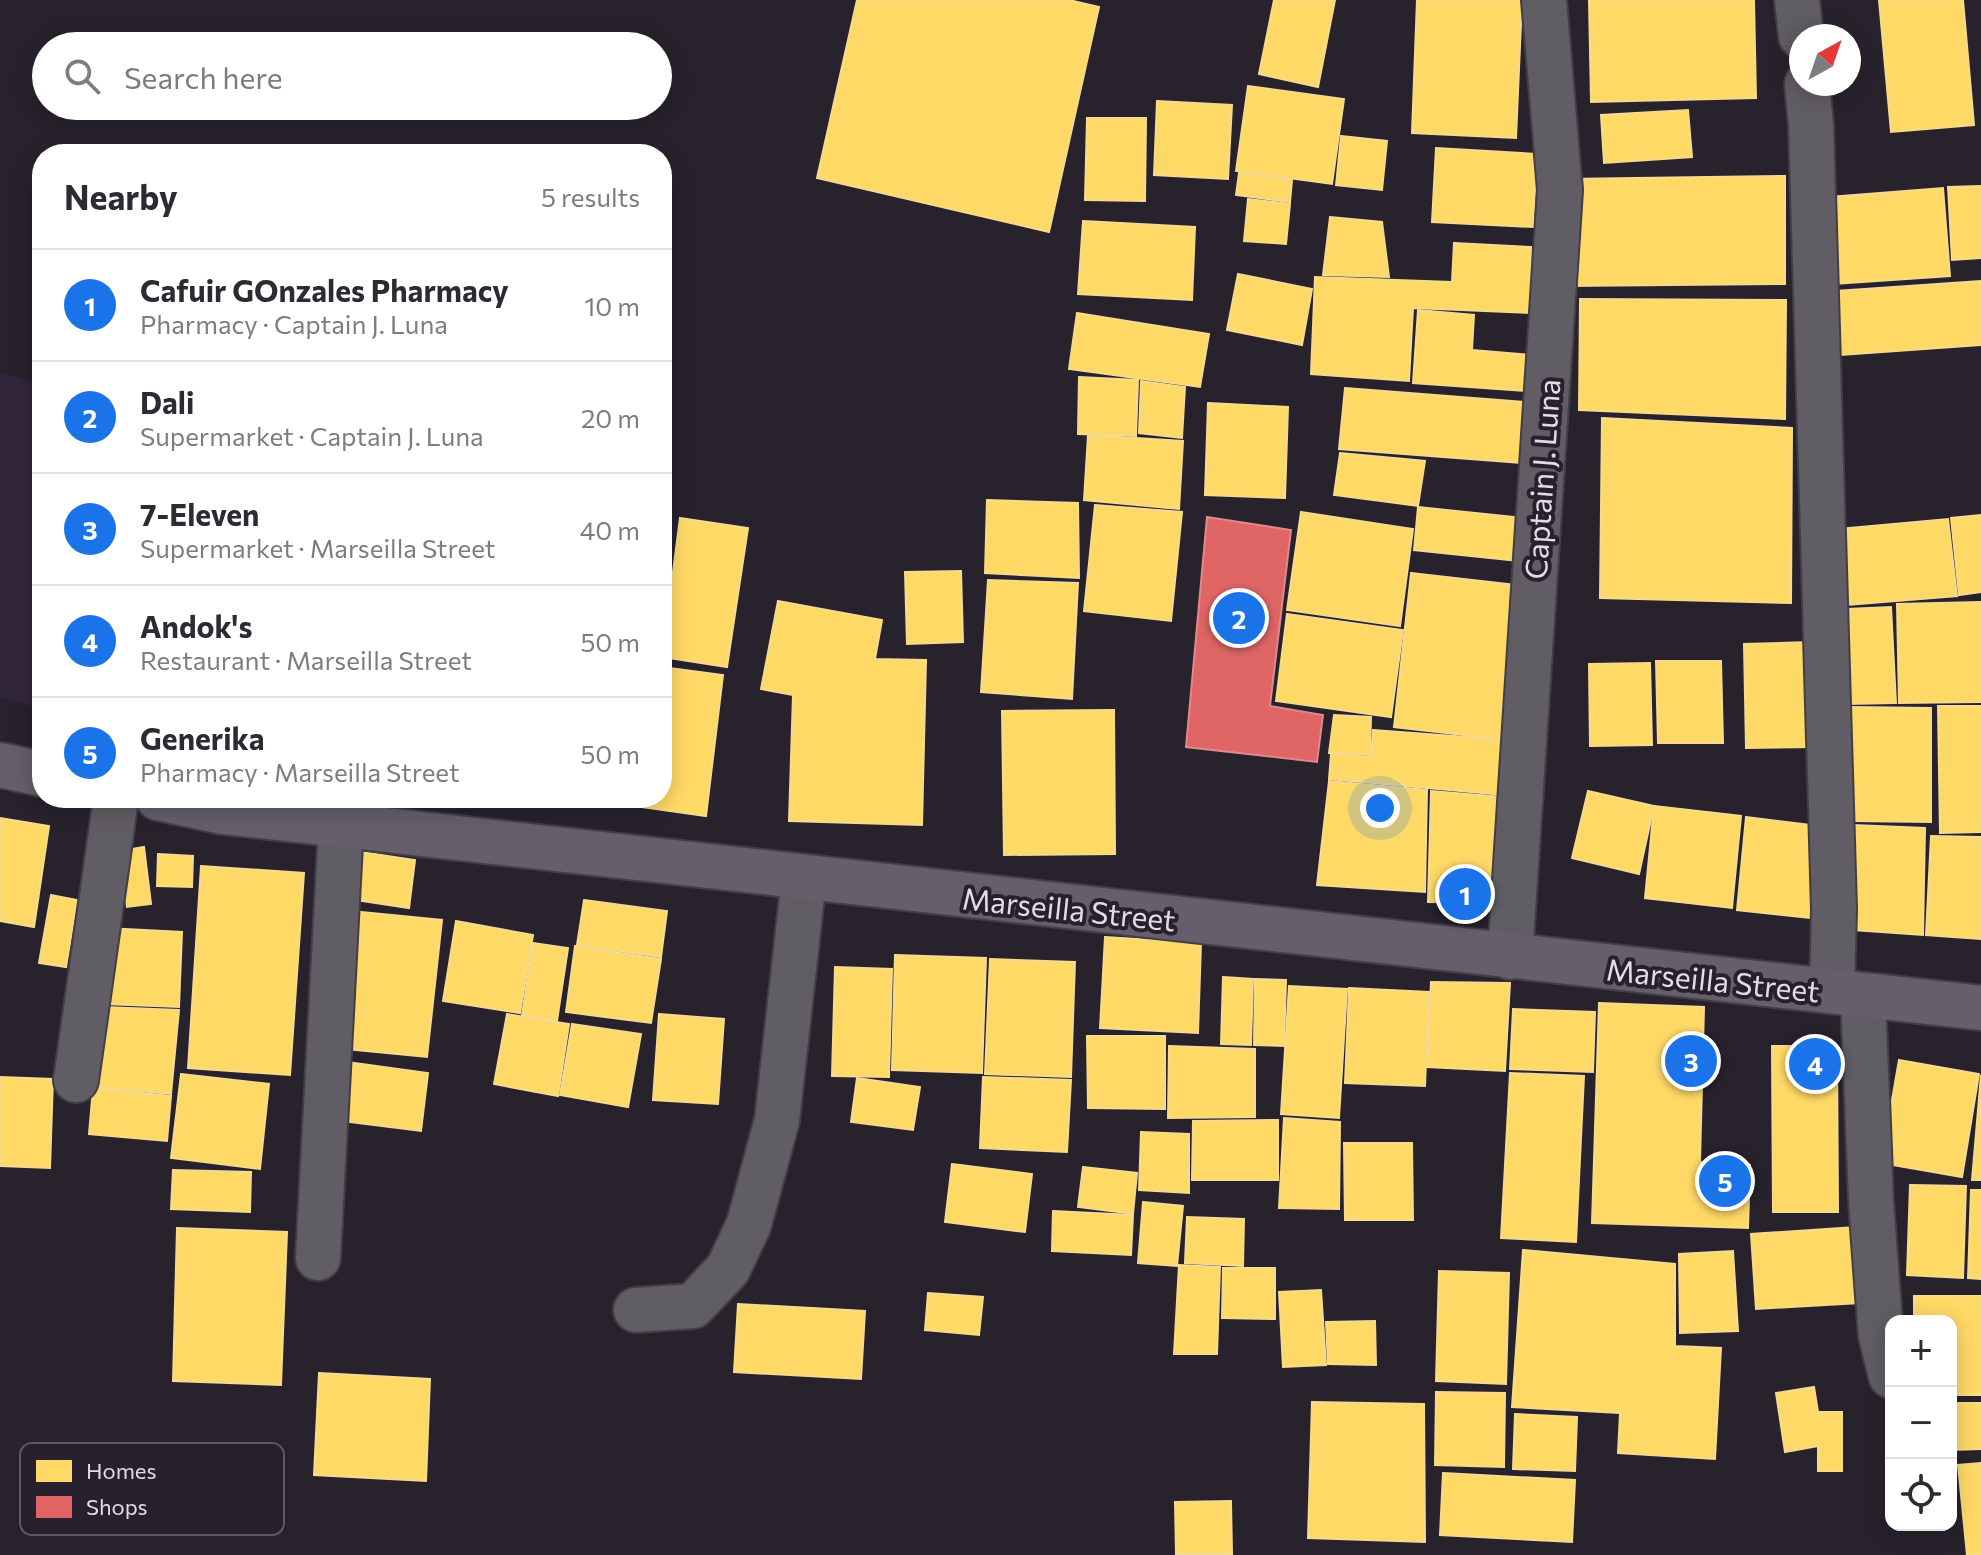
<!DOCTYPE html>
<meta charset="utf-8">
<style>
:root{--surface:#fff;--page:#f2f2f3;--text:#2b2b33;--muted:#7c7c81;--line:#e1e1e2;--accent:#1a73e8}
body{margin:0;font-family:Commissioner,sans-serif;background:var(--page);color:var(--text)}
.controls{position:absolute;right:24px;bottom:24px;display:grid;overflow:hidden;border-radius:16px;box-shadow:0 4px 20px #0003}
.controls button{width:72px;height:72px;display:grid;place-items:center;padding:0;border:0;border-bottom:2px solid var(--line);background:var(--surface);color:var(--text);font:40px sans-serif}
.compass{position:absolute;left:1789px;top:24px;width:72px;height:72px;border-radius:50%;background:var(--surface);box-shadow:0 4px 20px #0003;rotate:40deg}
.you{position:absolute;left:1380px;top:808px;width:28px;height:28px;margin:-20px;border:6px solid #fff;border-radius:50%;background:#1a73e8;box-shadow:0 0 0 12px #1a73e833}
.badge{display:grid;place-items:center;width:52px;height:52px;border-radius:50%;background:var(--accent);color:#fff;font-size:26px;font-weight:700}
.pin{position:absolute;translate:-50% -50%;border:4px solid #fff;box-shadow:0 2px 8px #0006}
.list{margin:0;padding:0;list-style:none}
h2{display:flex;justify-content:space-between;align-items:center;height:104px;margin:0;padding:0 32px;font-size:34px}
h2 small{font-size:26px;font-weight:400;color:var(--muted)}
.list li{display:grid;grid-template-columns:52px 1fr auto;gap:24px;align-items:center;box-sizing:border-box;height:112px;padding:0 32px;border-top:2px solid var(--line)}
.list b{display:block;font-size:30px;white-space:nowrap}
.list p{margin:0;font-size:26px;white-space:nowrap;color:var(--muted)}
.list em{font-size:26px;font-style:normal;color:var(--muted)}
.icon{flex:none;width:44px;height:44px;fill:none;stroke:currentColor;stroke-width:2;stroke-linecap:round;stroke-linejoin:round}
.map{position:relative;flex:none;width:1981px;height:1555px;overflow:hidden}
.search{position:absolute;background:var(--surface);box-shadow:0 4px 20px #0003;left:32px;top:32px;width:640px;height:88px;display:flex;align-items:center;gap:20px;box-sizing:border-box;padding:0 28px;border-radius:44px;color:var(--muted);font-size:30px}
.panel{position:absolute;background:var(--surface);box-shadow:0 4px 20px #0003;left:32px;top:144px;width:640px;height:664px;border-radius:32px}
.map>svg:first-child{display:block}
.built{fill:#31253a}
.homes{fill:#ffd966;stroke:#f6da8d;stroke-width:2}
.shops{fill:#e06666;stroke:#e1898d;stroke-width:2}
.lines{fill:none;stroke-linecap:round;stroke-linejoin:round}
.minor-casing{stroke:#423e46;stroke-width:48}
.major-casing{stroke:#423e46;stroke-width:48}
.minor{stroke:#615d64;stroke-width:44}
.major{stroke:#665f6b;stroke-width:44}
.labels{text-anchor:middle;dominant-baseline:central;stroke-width:8;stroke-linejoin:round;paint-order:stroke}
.street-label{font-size:30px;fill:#e2dce7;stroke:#281f2f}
.key{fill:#281f2f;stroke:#605866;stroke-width:2}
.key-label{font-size:22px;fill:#e2dce7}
</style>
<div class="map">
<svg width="1981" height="1555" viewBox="0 0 1981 1555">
<rect width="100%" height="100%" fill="#27222c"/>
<polygon class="built" points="0,373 42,383 42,668 34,707 0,697"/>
<g class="homes">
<polygon points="857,0 1069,0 1099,7 1049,232 817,178"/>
<polygon points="1274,0 1335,0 1318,87 1259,74"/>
<polygon points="1417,0 1522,0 1516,138 1412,133"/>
<polygon points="1589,0 1754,0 1756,98 1591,102"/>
<polygon points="1879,0 1963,0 1974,125 1891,132"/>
<polygon points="1248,86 1344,99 1332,184 1236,171"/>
<polygon points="1157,101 1232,105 1228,179 1154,175"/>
<polygon points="1688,110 1692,157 1604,163 1601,115"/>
<polygon points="1087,118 1146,118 1145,201 1085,200"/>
<polygon points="1341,136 1387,141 1382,190 1336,185"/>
<polygon points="1436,148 1537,154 1533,227 1432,222"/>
<polygon points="1239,173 1292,180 1290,202 1236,195"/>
<polygon points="1785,176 1785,284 1566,286 1564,179"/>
<polygon points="1981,186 1981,258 1952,260 1948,187"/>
<polygon points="1943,188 1950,276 1834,284 1829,197"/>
<polygon points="1248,199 1290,204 1286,244 1244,241"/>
<polygon points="1330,217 1382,222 1389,277 1323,275"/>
<polygon points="1083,221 1195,227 1192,300 1078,294"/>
<polygon points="1454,243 1531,247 1530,313 1413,308 1409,381 1311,374 1315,277 1452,282"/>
<polygon points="1238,274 1312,289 1302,345 1227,330"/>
<polygon points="1981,281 1981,345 1841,355 1836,291"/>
<polygon points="1580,299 1786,300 1785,419 1579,410"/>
<polygon points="1418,310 1474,315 1472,350 1542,356 1540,392 1413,383"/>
<polygon points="1077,313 1209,334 1200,387 1069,369"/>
<polygon points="1079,377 1138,380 1136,436 1078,434"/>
<polygon points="1141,381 1185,387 1182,438 1139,433"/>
<polygon points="1345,388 1524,402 1521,463 1339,449"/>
<polygon points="1208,403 1288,407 1285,498 1205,495"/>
<polygon points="1602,418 1792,428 1791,603 1600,598"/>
<polygon points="1088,435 1183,441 1179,509 1084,500"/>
<polygon points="1340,453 1425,461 1418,506 1334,495"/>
<polygon points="662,468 668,469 662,522"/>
<polygon points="987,500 1078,503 1079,578 985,573"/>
<polygon points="1095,505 1182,512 1171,621 1084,611"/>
<polygon points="1418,507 1532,519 1528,562 1414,550"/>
<polygon points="1301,512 1413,529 1400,626 1287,610"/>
<polygon points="1981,515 1981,592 1959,595 1951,518"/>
<polygon points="680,518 748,528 727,667 662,657"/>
<polygon points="1948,519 1957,596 1847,605 1839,529"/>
<polygon points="961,571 963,642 907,644 905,572"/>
<polygon points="1411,573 1524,586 1507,740 1394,727"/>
<polygon points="988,580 1078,583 1072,699 981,692"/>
<polygon points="778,601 882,620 875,659 926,660 922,825 789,821 793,695 761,689"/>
<polygon points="1981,602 1981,702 1899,703 1897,604"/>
<polygon points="1891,607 1896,703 1847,704 1847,609"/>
<polygon points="1287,614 1403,630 1391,717 1276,701"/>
<polygon points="1812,642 1814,747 1746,748 1744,644"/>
<polygon points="1656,661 1721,661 1723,743 1658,743"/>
<polygon points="1650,663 1652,745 1590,746 1589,664"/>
<polygon points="662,667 723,675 706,816 641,807 642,798 662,798"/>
<polygon points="1938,706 1981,706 1981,832 1940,833"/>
<polygon points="1851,707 1931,708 1931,822 1851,821"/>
<polygon points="1114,710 1115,854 1004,855 1002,711"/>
<polygon points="1334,715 1371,717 1370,755 1329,753"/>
<polygon points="1373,730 1507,740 1503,795 1329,779 1331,754 1371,757"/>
<polygon points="1329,781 1427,790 1425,892 1317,885"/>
<polygon points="1431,791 1503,797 1502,903 1428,902"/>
<polygon points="1588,791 1654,806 1639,874 1572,858"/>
<polygon points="1654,806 1741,816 1732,908 1645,898"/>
<polygon points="1746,817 1820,826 1810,918 1737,910"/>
<polygon points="0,818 49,826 34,927 0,921"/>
<polygon points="1853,825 1925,828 1923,935 1853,930"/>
<polygon points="1931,836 1981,837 1981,939 1926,935"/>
<polygon points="144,847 151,904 127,907 120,851"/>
<polygon points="361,852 415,860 409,908 355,900"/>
<polygon points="158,854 193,856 192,887 157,886"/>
<polygon points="201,866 304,873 290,1075 188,1068"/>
<polygon points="51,895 77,900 66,967 39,963"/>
<polygon points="584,900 667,911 661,957 577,945"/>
<polygon points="351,911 442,920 427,1057 336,1048"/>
<polygon points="456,921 533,935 520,1013 443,1001"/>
<polygon points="106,928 182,932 179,1007 104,1004"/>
<polygon points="1105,937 1201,943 1198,1033 1100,1028"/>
<polygon points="533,943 568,948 557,1021 522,1015"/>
<polygon points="575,946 661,959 651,1023 566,1012"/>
<polygon points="895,955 986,958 982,1073 892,1070"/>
<polygon points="990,959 1075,962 1071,1077 985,1074"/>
<polygon points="835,967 892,969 889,1077 832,1076"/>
<polygon points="1223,977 1253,979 1251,1045 1221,1044"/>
<polygon points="1255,979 1286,980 1284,1046 1254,1045"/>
<polygon points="1431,982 1510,983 1505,1071 1427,1067"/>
<polygon points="1289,986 1347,989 1339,1118 1281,1114"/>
<polygon points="1349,988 1429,992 1425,1086 1345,1083"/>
<polygon points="1599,1003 1704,1007 1700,1162 1750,1165 1748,1228 1592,1223"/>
<polygon points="104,1007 179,1010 171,1094 96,1087"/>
<polygon points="1513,1009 1595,1012 1593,1072 1510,1069"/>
<polygon points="507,1014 569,1024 558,1096 494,1084"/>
<polygon points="659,1014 724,1019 718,1104 653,1100"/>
<polygon points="572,1024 641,1034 628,1107 560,1095"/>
<polygon points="1087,1036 1165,1036 1165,1109 1088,1108"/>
<polygon points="1169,1046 1255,1049 1255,1117 1168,1118"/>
<polygon points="1772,1046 1837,1046 1838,1212 1773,1212"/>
<polygon points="1899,1060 1979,1074 1962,1177 1881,1163"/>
<polygon points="340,1061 428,1073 421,1131 333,1120"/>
<polygon points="1510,1073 1584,1076 1576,1242 1501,1238"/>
<polygon points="181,1074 269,1084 260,1169 171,1158"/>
<polygon points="1981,1075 1981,1180 1972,1180"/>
<polygon points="0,1077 53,1079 50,1168 0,1166"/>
<polygon points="983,1077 1071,1080 1067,1152 980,1148"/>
<polygon points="857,1078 920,1087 913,1130 851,1122"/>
<polygon points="93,1088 171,1096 167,1141 89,1134"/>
<polygon points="1284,1118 1340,1122 1339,1209 1279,1208"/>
<polygon points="1278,1120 1278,1180 1192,1180 1193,1121"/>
<polygon points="1141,1132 1189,1134 1189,1193 1139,1190"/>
<polygon points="1344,1143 1412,1143 1413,1220 1345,1220"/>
<polygon points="952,1164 1032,1174 1025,1232 945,1222"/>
<polygon points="1083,1167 1137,1173 1133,1214 1078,1207"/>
<polygon points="173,1170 251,1172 250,1212 171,1209"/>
<polygon points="1910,1185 1966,1186 1963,1278 1907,1275"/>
<polygon points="1971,1190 1981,1190 1981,1279 1968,1278"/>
<polygon points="1143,1202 1183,1206 1177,1266 1138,1263"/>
<polygon points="1053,1211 1133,1215 1131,1255 1052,1251"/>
<polygon points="1187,1217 1244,1219 1243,1266 1185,1263"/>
<polygon points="1855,1227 1860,1303 1756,1309 1751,1234"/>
<polygon points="177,1228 287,1232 281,1385 173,1381"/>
<polygon points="1523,1250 1675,1264 1675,1346 1721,1348 1715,1459 1618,1453 1620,1413 1512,1407"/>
<polygon points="1733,1251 1738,1331 1680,1333 1679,1254"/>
<polygon points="1179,1265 1220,1267 1217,1354 1174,1354"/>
<polygon points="1223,1268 1275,1268 1275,1319 1222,1318"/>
<polygon points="1439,1271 1509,1273 1506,1384 1436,1381"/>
<polygon points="1321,1290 1326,1365 1283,1367 1279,1292"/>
<polygon points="928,1293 983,1297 979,1335 925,1330"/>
<polygon points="1914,1296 1981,1296 1981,1395 1951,1395 1951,1321 1914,1321"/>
<polygon points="738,1304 865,1311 861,1379 734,1372"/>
<polygon points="1375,1321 1376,1365 1328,1364 1326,1322"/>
<polygon points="319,1373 430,1379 426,1481 314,1475"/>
<polygon points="1814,1387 1818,1412 1842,1412 1842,1471 1818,1471 1818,1446 1785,1452 1776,1393"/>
<polygon points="1436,1392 1505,1393 1504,1467 1435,1465"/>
<polygon points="1312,1402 1424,1404 1425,1542 1308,1538"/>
<polygon points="1951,1403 1981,1403 1981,1449 1951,1450"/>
<polygon points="1515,1414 1577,1417 1575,1471 1513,1469"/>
<polygon points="1981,1463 1981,1555 1967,1555 1958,1465"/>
<polygon points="1443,1473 1575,1480 1572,1542 1440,1535"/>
<polygon points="1231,1501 1232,1554 1176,1554 1175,1502"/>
</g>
<polygon class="shops" points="1207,517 1291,530 1270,706 1323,715 1317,762 1186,747"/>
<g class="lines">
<defs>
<g id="minor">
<polyline points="1797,0 1801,36"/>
<polyline points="1807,84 1811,125 1834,909 1832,991"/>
<polyline points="1510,957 1560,190 1544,0"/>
<polyline points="1863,996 1871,1201 1881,1336 1891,1376"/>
<polyline points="76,1080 116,798"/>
<polyline points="318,1258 341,825"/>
<polyline points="636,1310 693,1306 728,1269 749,1224 777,1120 804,878"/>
</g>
<g id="major">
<polyline points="0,765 42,774"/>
<polyline points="158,798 223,812 341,825 1981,1008"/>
</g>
</defs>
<use href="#minor" class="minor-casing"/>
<use href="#major" class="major-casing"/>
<use href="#minor" class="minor"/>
<use href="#major" class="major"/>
</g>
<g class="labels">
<g class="street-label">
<text transform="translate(1541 479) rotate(-86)">Captain J. Luna</text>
<text transform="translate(1069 908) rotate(6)">Marseilla Street</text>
<text transform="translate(1713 979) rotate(6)">Marseilla Street</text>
</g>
</g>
<rect x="20" y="1443" width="264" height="92" rx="12" class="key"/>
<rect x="36" y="1460" width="36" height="22" fill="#ffd966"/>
<rect x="36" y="1496" width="36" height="22" fill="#e06666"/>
<g class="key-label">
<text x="86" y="1479">Homes</text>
<text x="86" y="1515">Shops</text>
</g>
</svg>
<div class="controls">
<button>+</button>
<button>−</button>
<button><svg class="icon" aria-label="locate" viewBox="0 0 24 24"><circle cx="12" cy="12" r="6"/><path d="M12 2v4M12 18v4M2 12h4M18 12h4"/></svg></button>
</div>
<svg class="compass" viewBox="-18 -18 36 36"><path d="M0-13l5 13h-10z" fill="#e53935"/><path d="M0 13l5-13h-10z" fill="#7c7c81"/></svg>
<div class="you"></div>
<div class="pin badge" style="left:1465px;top:894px">1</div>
<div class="pin badge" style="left:1239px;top:618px">2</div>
<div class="pin badge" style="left:1691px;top:1061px">3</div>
<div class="pin badge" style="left:1815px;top:1064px">4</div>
<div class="pin badge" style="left:1725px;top:1181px">5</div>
<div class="search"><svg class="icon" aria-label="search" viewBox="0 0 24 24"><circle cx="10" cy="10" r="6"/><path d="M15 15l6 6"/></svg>Search here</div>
<section class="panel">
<h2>Nearby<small>5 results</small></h2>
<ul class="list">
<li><span class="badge">1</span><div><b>Cafuir GOnzales Pharmacy</b><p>Pharmacy · Captain J. Luna</p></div><em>10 m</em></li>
<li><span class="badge">2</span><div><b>Dali</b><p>Supermarket · Captain J. Luna</p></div><em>20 m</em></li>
<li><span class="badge">3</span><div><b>7-Eleven</b><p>Supermarket · Marseilla Street</p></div><em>40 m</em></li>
<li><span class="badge">4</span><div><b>Andok's</b><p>Restaurant · Marseilla Street</p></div><em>50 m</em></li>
<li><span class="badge">5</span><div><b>Generika</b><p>Pharmacy · Marseilla Street</p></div><em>50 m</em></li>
</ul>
</section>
</div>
